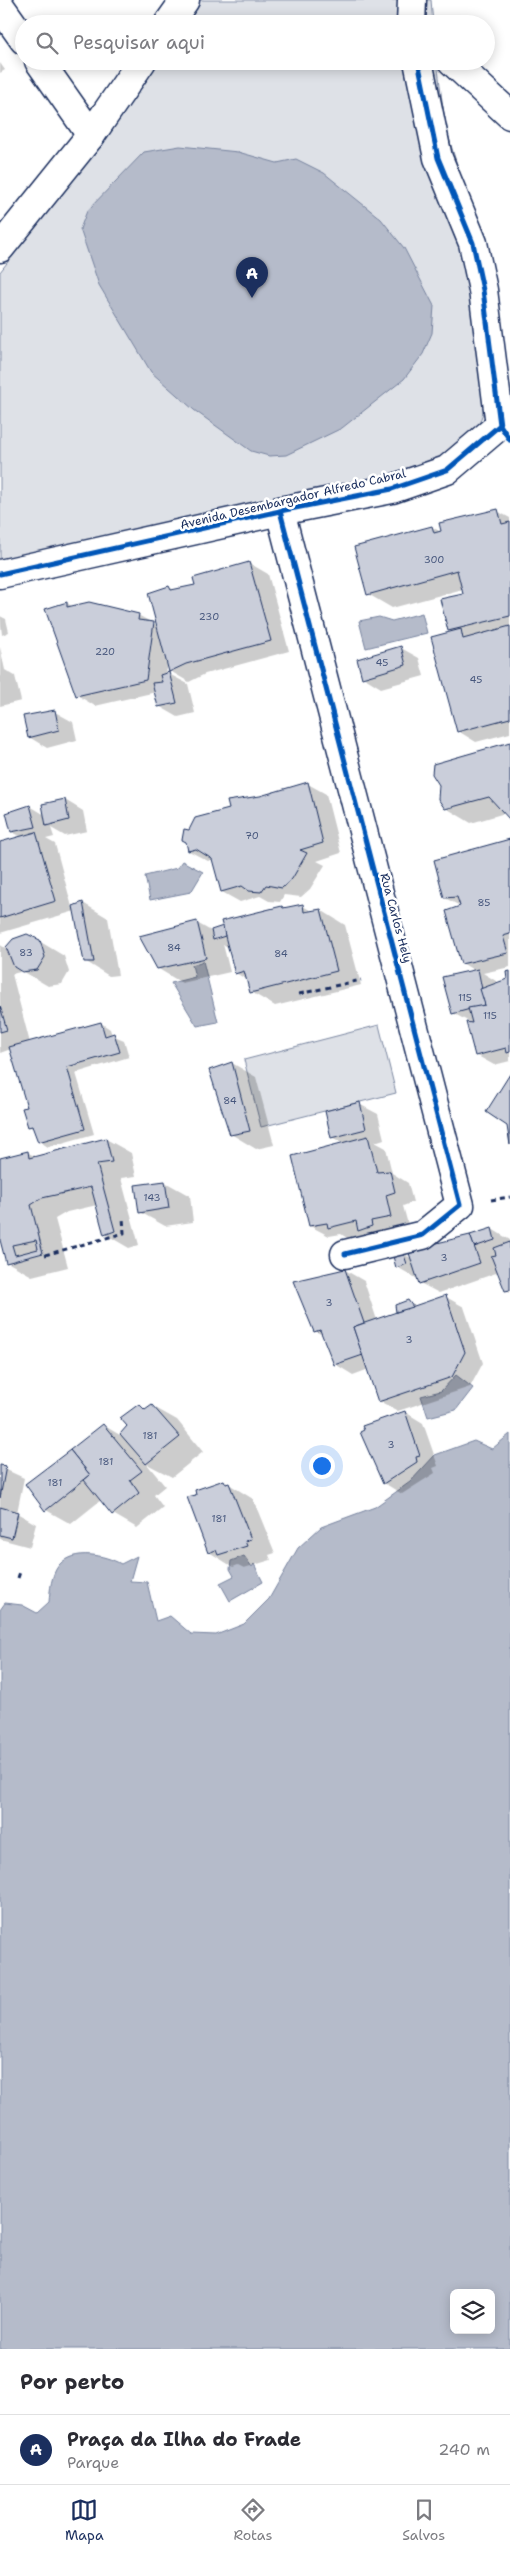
<!DOCTYPE html>
<html lang="pt">
<meta charset="utf-8">
<style>
:root{--surface:#fff;--page:#f2f2f3;--text:#2b2b33;--muted:#7c7c81;--line:#e1e1e2;--accent:#1b2f5e}
body{margin:0;font-family:"Shantell Sans",sans-serif;background:var(--page);color:var(--text)}
.controls{position:absolute;right:15px;bottom:15px;display:grid;overflow:hidden;border-radius:8px;box-shadow:0 2px 12px #0003}
.controls button{width:45px;height:45px;display:grid;place-items:center;padding:0;border:0;border-bottom:1px solid var(--line);background:var(--surface);color:var(--text);font:25px sans-serif}
.you{position:absolute;left:321px;top:1465px;width:18px;height:18px;margin:-12px;border:4px solid #fff;border-radius:50%;background:#1a73e8;box-shadow:0 0 0 8px #1a73e833}
.badge{display:grid;place-items:center;width:32px;height:32px;border-radius:50%;background:var(--accent);color:#fff;font-size:16px;font-weight:700}
.pin{position:absolute;translate:-50% -41px;filter:drop-shadow(0 1px 2px #0008)}
.pin::after{content:'';position:absolute;top:26px;width:18px;height:15px;background:inherit;clip-path:polygon(0 0,100% 0,50% 100%)}
.list{margin:0;padding:0;list-style:none}
h2{display:flex;justify-content:space-between;align-items:center;height:65px;margin:0;padding:0 20px;font-size:21px}
h2 small{font-size:16px;font-weight:400;color:var(--muted)}
.list li{display:grid;grid-template-columns:32px 1fr auto;gap:15px;align-items:center;box-sizing:border-box;height:70px;padding:0 20px;border-top:1px solid var(--line)}
.list b{display:block;font-size:19px;white-space:nowrap}
.list p{margin:0;font-size:16px;white-space:nowrap;color:var(--muted)}
.list em{font-size:16px;font-style:normal;color:var(--muted)}
.icon{flex:none;width:28px;height:28px;fill:none;stroke:currentColor;stroke-width:2;stroke-linecap:round;stroke-linejoin:round}
.map{position:relative;flex:none;width:510px;height:2349px;overflow:hidden}
.search{position:absolute;background:var(--surface);box-shadow:0 2px 12px #0003;left:15px;right:15px;top:15px;height:55px;display:flex;align-items:center;gap:12px;box-sizing:border-box;padding:0 18px;border-radius:28px;color:var(--muted);font-size:19px}
.sheet{height:135px;background:var(--surface)}
nav{display:flex;justify-content:space-around;align-items:center;box-sizing:border-box;height:70px;border-top:1px solid var(--line);background:var(--surface);font-size:14px;color:var(--muted)}
nav a{display:grid;justify-items:center;gap:2px}
nav .on{color:var(--accent)}
.map>svg:first-child{display:block}
.green{fill:#dee1e7;stroke:#7c88a2}
.water{fill:#b5bbca;stroke:#77839f;fill-rule:evenodd}
.shadow{fill:#0003}
.building{fill:#caceda;stroke:#1b2f5e;fill-rule:evenodd}
.lines{fill:none;stroke-linecap:round;stroke-linejoin:round}
.street-casing{stroke:#1b2f5e;stroke-width:31}
.secondary-casing{stroke:#1b2f5e;stroke-width:31}
.path{stroke:#1b2f5e;stroke-width:3;stroke-dasharray:5 4;stroke-linecap:butt}
.street{stroke:#fff;stroke-width:28}
.secondary{stroke:#fff;stroke-width:28}
.cycleway-casing{stroke:#fff;stroke-width:8}
.cycleway{stroke:#0057b8;stroke-width:5}
.labels{text-anchor:middle;dominant-baseline:central;stroke-width:5;stroke-linejoin:round;paint-order:stroke}
.number-label{font-size:10px;fill:#47577d}
.street-label{font-size:12px;fill:#1b2f5e;stroke:#fff}
</style>
<div class="map">
<svg width="510" height="2349" viewBox="0 0 510 2349">
<rect width="100%" height="100%" fill="#fff"/>
<filter id="ink" filterUnits="userSpaceOnUse"><feTurbulence type="fractalNoise" baseFrequency=".02" numOctaves="2"/><feDisplacementMap in="SourceGraphic" scale="10" xChannelSelector="R" yChannelSelector="G"/><feConvolveMatrix kernelMatrix="1 2 1 2 8 2 1 2 1" color-interpolation-filters="sRGB"/></filter>
<g filter="url(#ink)">
<g class="green">
<polygon points="197,0 431,0 433,24 180,24"/>
<path d="M154,61H437C441,92 444,126 454,155C481,237 510,352 477,429C470,436 463,445 455,450C440,459 422,464 406,471L0,561V272L55,201Z"/>
<polygon points="379,1025 396,1093 261,1127 244,1060"/>
</g>
<g class="water">
<polygon points="180,146 238,152 277,163 296,159 324,173 381,219 404,248 434,306 432,333 423,354 404,379 342,428 286,455 269,456 251,451 194,410 151,372 99,285 80,229 87,211 144,152"/>
<polygon points="422,613 427,633 366,648 359,621 379,617 392,621"/>
<polygon points="182,861 203,872 191,892 150,900 145,876 177,868"/>
<polygon points="203,961 218,1022 197,1026 171,983 195,977 192,965"/>
<polygon points="456,1375 473,1388 456,1410 428,1417 421,1396 441,1391"/>
<path d="M510,1434V2349H0V1610L5,1603L22,1605L37,1613L49,1602C50,1590 51,1575 59,1565C74,1548 105,1555 121,1564L137,1556L130,1581L147,1582L156,1621L170,1616L191,1634L216,1635L244,1624L269,1599L298,1548L321,1527L375,1507L410,1482L435,1455L474,1441L492,1449ZM454,2293H491V2330H454Z"/>
<polygon points="244,1556 252,1567 254,1564 263,1582 230,1601 220,1583 234,1576 230,1569 231,1561"/>
</g>
<g class="shadow">
<polygon points="0,63 5,70 0,73"/>
<polygon points="497,511 510,518 510,733 476,742 458,731 453,632 449,630 465,595 463,589 392,608 368,594 432,527 441,532"/>
<polygon points="249,563 268,574 289,651 205,674 189,682 170,671 168,662 166,675 169,674 188,684 195,713 178,717 159,706 156,692 95,706 77,695 46,610 67,603 73,607 138,615 158,626 169,587 175,591 197,586 194,579"/>
<polygon points="0,616 6,619 9,632 2,635"/>
<polygon points="0,647 5,670 15,676 21,701 0,706"/>
<polygon points="401,648 419,658 424,676 381,688 363,677"/>
<polygon points="55,712 73,722 77,740 47,748 29,737"/>
<polygon points="510,743 510,818 505,813 471,823 446,808"/>
<polygon points="308,784 326,794 341,853 317,861 325,865 310,889 301,897 284,895 280,902 269,901 260,896 240,902 222,892 214,859 208,861 189,851 189,832 260,797"/>
<polygon points="65,800 83,811 87,831 65,836 51,828 54,837 46,839 55,844 72,907 83,903 108,918 118,975 109,976 85,961 75,911 0,933 0,844 22,837 12,832 30,806 45,815"/>
<polygon points="510,840 510,967 483,973 496,981 497,984 509,980 510,972 510,1061 494,1065 476,1055 473,1024 453,1013 475,971 462,963 462,907 445,898"/>
<polygon points="303,906 313,912 321,910 345,925 361,985 275,1006 251,992 247,980 236,973 229,948 223,944 230,972 182,983 157,968 197,923 211,931"/>
<polygon points="39,941 64,956 69,972 62,984 48,986 19,969 20,972 12,974 30,1043 101,1023 110,1029 112,1035 124,1040 129,1057 76,1073 94,1134 48,1147 39,1141 35,1130 29,1126 29,1107 11,1049 0,1053 0,945 9,950"/>
<polygon points="232,1063 256,1077 274,1145 256,1149 231,1134"/>
<polygon points="359,1104 378,1114 384,1139 375,1142 386,1148 392,1173 408,1183 413,1202 403,1206 409,1228 377,1241 365,1234 347,1238 341,1234 329,1236 310,1226 344,1144 332,1137"/>
<polygon points="106,1139 131,1153 136,1176 121,1178 139,1245 129,1248 105,1234 97,1205 67,1212 55,1219 68,1267 32,1276 7,1262 0,1235 0,1160 27,1152 36,1157"/>
<polygon points="165,1182 190,1196 193,1222 165,1226 140,1212"/>
<polygon points="492,1229 510,1240 510,1293 506,1290 499,1272 439,1293 420,1283 418,1277 416,1278 397,1267 403,1253 412,1259"/>
<polygon points="345,1270 364,1281 377,1320 397,1313 396,1306 408,1302 417,1307 446,1297 464,1307 483,1363 470,1387 398,1411 379,1401 369,1369 353,1375 335,1364 324,1336 315,1331"/>
<polygon points="139,1406 146,1410 152,1406 177,1420 203,1452 172,1477 147,1464 165,1486 154,1495 163,1507 137,1528 113,1514 101,1500 71,1524 46,1510 27,1484 103,1425 125,1438"/>
<polygon points="405,1412 423,1423 438,1466 433,1468 435,1473 402,1494 384,1483"/>
<polygon points="0,1467 24,1478 17,1513 36,1524 30,1547 0,1539"/>
<polygon points="224,1481 253,1499 275,1553 269,1555 271,1560 244,1568 238,1565 233,1567 209,1552 198,1495"/>
</g>
<g class="building">
<polygon points="498,509 502,524 510,522 510,616 448,631 440,599 463,594 457,570 367,595 354,547 432,526 434,533 441,531 439,523"/>
<polygon points="249,562 271,641 186,664 169,672 148,593 169,586 171,590 195,585 193,578"/>
<polygon points="67,602 67,607 89,602 139,614 138,620 154,622 146,680 76,696 45,609"/>
<polygon points="510,626 510,718 457,732 431,637 461,629 463,639"/>
<polygon points="401,646 406,665 362,678 357,659"/>
<polygon points="169,672 177,703 158,707 152,683 162,682 160,675"/>
<polygon points="55,710 59,730 28,738 23,716"/>
<polygon points="510,742 510,820 489,797 445,809 438,799 439,785 432,774 433,764"/>
<polygon points="308,782 323,843 300,850 307,853 292,879 282,888 266,885 261,892 249,891 242,886 221,892 212,859 196,849 188,851 186,842 182,840 184,829 189,830 195,818 229,809 227,801 260,796"/>
<polygon points="65,799 69,820 46,826 42,804"/>
<polygon points="30,805 36,827 11,832 6,813"/>
<polygon points="36,832 56,901 0,918 0,842"/>
<polygon points="510,839 510,934 503,936 508,953 461,964 446,911 460,906 457,897 444,898 434,860"/>
<polygon points="83,902 94,962 84,962 73,906"/>
<polygon points="303,904 304,912 321,909 337,971 250,993 244,971 235,974 221,921 282,906 283,908"/>
<polygon points="197,921 206,958 157,969 139,936"/>
<polygon points="223,926 225,936 213,940 211,930"/>
<polygon points="27,934 40,940 45,957 37,970 22,972 14,967 6,947 13,939"/>
<polygon points="478,969 485,1005 452,1014 442,977"/>
<polygon points="510,971 510,1052 507,1053 506,1048 475,1056 466,1022 472,1023 468,1008 485,1005 480,989 507,979 506,972"/>
<polygon points="0,1006 7,1030 0,1032"/>
<polygon points="101,1022 105,1036 114,1033 120,1052 67,1067 85,1129 38,1142 32,1126 28,1127 22,1108 27,1107 9,1047"/>
<polygon points="232,1062 250,1131 230,1135 209,1070"/>
<polygon points="510,1074 510,1145 507,1126 486,1112"/>
<polygon points="360,1102 366,1129 331,1138 325,1111"/>
<polygon points="368,1136 377,1172 390,1171 395,1192 386,1195 391,1217 371,1221 372,1226 358,1231 356,1221 328,1228 327,1223 309,1226 292,1156"/>
<path d="M106,1138L112,1162L97,1164L115,1231L104,1235L91,1187L42,1198L31,1205L43,1253L6,1263L0,1240V1158L28,1151L29,1158ZM36,1240L38,1249L15,1255L12,1245Z"/>
<polygon points="165,1181 169,1208 139,1213 135,1185"/>
<polygon points="492,1228 495,1240 474,1247 470,1235"/>
<polygon points="470,1235 480,1263 419,1284 408,1250"/>
<polygon points="510,1242 510,1290 505,1291 491,1256 496,1255 494,1248"/>
<polygon points="403,1252 407,1264 396,1268 393,1256"/>
<polygon points="345,1269 364,1323 353,1327 363,1355 334,1365 320,1330 314,1332 293,1281"/>
<polygon points="446,1295 465,1352 452,1377 378,1402 353,1327"/>
<polygon points="408,1300 413,1307 396,1312 395,1305"/>
<polygon points="139,1404 145,1410 152,1405 180,1437 146,1464 120,1434 127,1426 120,1418"/>
<polygon points="405,1411 420,1456 416,1457 417,1462 383,1484 360,1432 364,1430 362,1426"/>
<polygon points="103,1424 142,1471 130,1480 139,1493 112,1515 84,1480 90,1475 70,1450"/>
<polygon points="70,1450 90,1475 45,1511 25,1484"/>
<polygon points="0,1465 6,1466 0,1498"/>
<polygon points="224,1480 226,1484 229,1483 251,1539 245,1541 247,1546 218,1555 216,1550 208,1553 187,1497 196,1495 195,1490"/>
<polygon points="0,1507 18,1512 12,1538 0,1535"/>
</g>
<g class="lines">
<defs>
<g id="street">
<polyline points="0,6 24,40"/>
<polyline points="39,61 91,135"/>
<polyline points="452,61 510,115"/>
<polyline points="280,511 460,1205 423,1235 345,1254"/>
</g>
<g id="secondary">
<polyline points="168,24 185,0"/>
<polyline points="411,24 412,0"/>
<polyline points="0,248 91,135 142,61"/>
<polyline points="0,574 280,511 392,489 447,470 500,425 483,290 473,243 438,158 418,61"/>
</g>
</defs>
<use href="#street" class="street-casing"/>
<use href="#secondary" class="secondary-casing"/>
<g class="path">
<polyline points="299,994 361,980"/>
<polyline points="491,1200 510,1197"/>
<polyline points="45,1255 124,1233 123,1217"/>
<polyline points="18,1578 20,1572"/>
</g>
<use href="#street" class="street"/>
<use href="#secondary" class="secondary"/>
<defs>
<g id="cycleway">
<polyline points="418,61 438,158 473,243 483,290 500,425 510,440"/>
<polyline points="280,511 460,1205 423,1235 345,1254"/>
<polyline points="0,574 280,511 392,489 447,470 500,425"/>
</g>
</defs>
<use href="#cycleway" class="cycleway-casing"/>
<use href="#cycleway" class="cycleway"/>
</g>
</g>
<g class="labels">
<g class="number-label">
<text x="434" y="559">300</text>
<text x="209" y="616">230</text>
<text x="105" y="651">220</text>
<text x="382" y="662">45</text>
<text x="476" y="679">45</text>
<text x="252" y="835">70</text>
<text x="484" y="902">85</text>
<text x="174" y="947">84</text>
<text x="26" y="952">83</text>
<text x="281" y="953">84</text>
<text x="465" y="997">115</text>
<text x="490" y="1015">115</text>
<text x="230" y="1100">84</text>
<text x="152" y="1197">143</text>
<text x="444" y="1257">3</text>
<text x="329" y="1302">3</text>
<text x="409" y="1339">3</text>
<text x="150" y="1435">181</text>
<text x="391" y="1444">3</text>
<text x="106" y="1461">181</text>
<text x="55" y="1482">181</text>
<text x="219" y="1518">181</text>
</g>
<g class="street-label">
<text transform="translate(293 499) rotate(-13)">Avenida Desembargador Alfredo Cabral</text>
<text transform="translate(396 918) rotate(75)">Rua Carlos Hely</text>
</g>
</g>
</svg>
<div class="controls">
<button><svg class="icon" aria-label="layers" viewBox="0 0 24 24"><path d="M12 4l9 5-9 5-9-5zM3 14l9 5 9-5"/></svg></button>
</div>
<div class="you"></div>
<div class="pin badge" style="left:252px;top:298px">A</div>
<div class="search"><svg class="icon" aria-label="search" viewBox="0 0 24 24"><circle cx="10" cy="10" r="6"/><path d="M15 15l6 6"/></svg>Pesquisar aqui</div>
</div>
<section class="sheet">
<h2>Por perto<small></small></h2>
<ul class="list">
<li><span class="badge">A</span><div><b>Praça da Ilha do Frade</b><p>Parque</p></div><em>240 m</em></li>
</ul>
</section>
<nav>
<a class="on"><svg class="icon" aria-label="map" viewBox="0 0 24 24"><path d="M3 6l6-2 6 2 6-2v14l-6 2-6-2-6 2zM9 4v14M15 6v14"/></svg>Mapa</a>
<a><svg class="icon" aria-label="directions" viewBox="0 0 24 24"><path d="M12 3l9 9-9 9-9-9zM9 14v-3h6M13 9l2 2-2 2"/></svg>Rotas</a>
<a><svg class="icon" aria-label="saved" viewBox="0 0 24 24"><path d="M7 4h10v16l-5-4-5 4z"/></svg>Salvos</a>
</nav>
